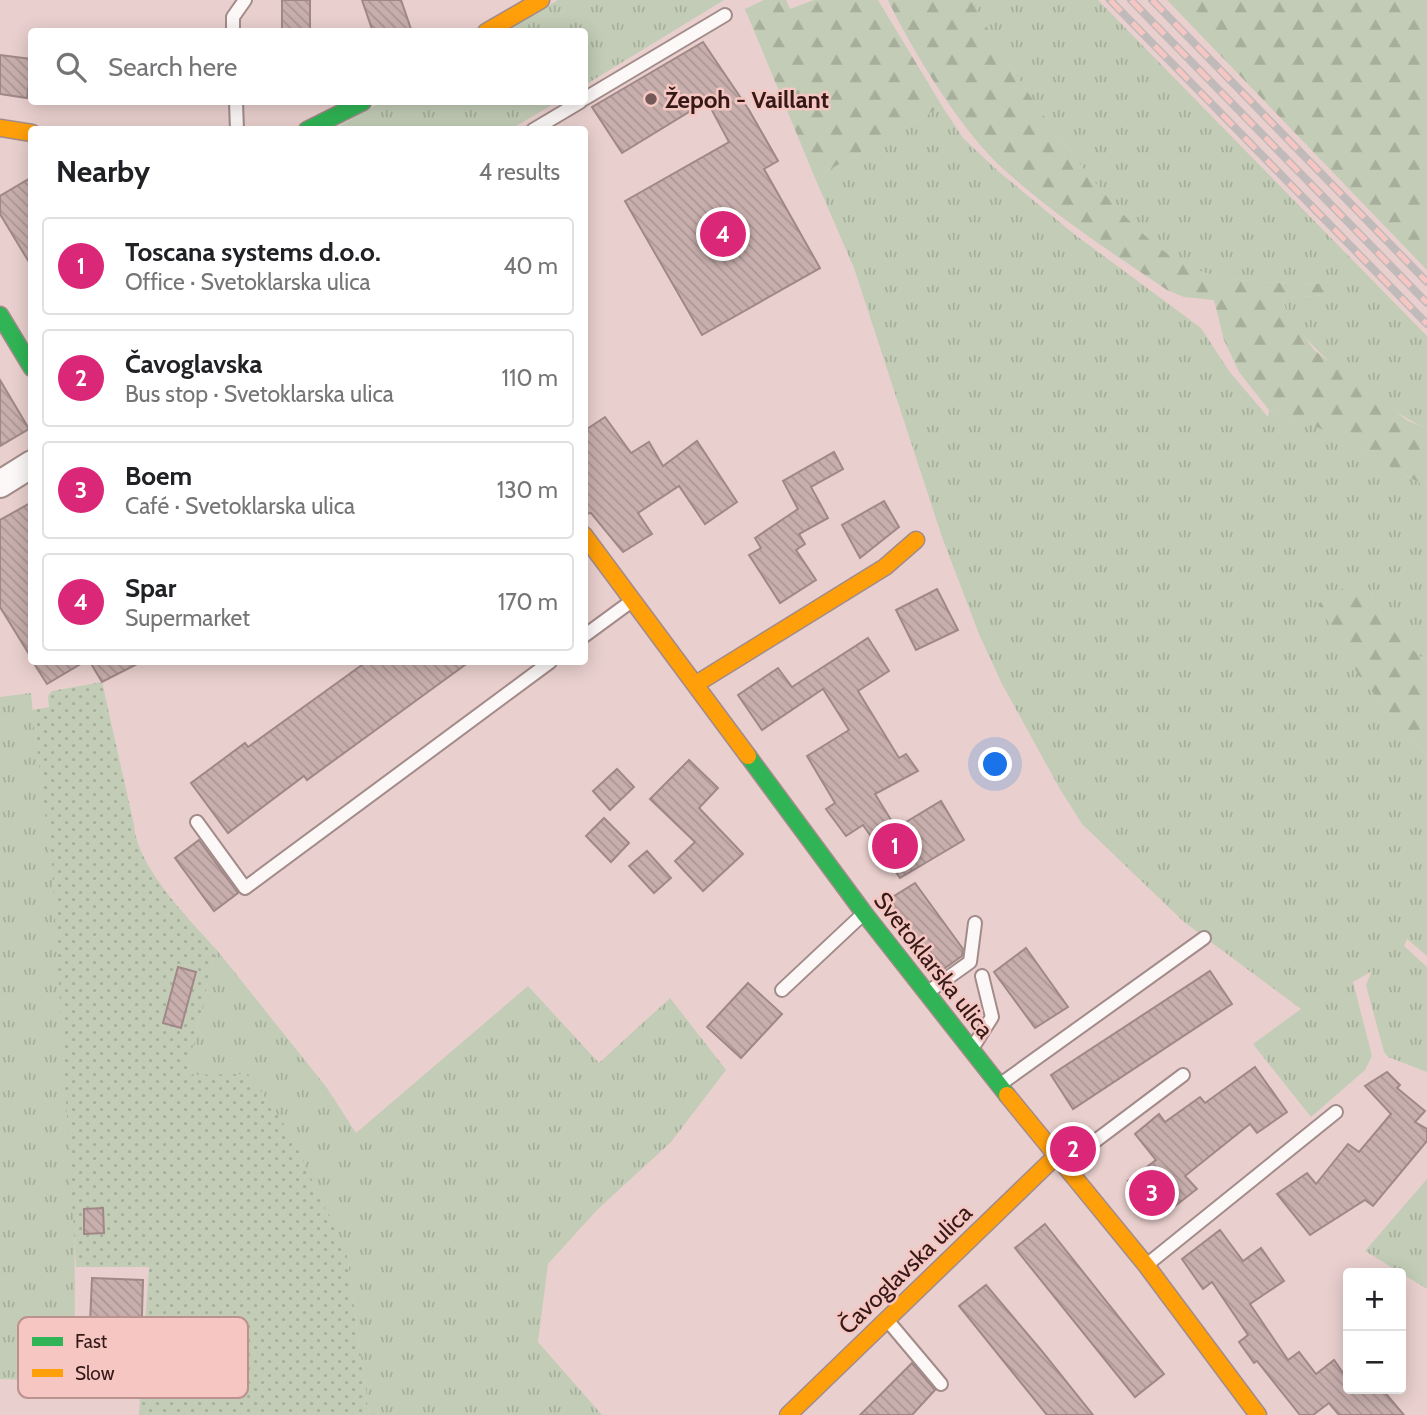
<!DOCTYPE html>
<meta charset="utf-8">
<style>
:root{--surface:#fff;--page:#f2f2f2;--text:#202124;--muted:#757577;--line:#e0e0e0;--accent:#db2777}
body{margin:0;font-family:Cabin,sans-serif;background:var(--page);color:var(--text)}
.controls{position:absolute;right:21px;bottom:21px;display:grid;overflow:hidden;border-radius:7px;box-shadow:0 4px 18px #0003}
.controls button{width:63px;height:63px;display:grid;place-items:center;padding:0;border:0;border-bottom:2px solid var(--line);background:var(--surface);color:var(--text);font:35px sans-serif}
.you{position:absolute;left:996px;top:765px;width:24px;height:24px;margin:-18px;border:5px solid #fff;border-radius:50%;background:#1a73e8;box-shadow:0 0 0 10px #1a73e833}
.badge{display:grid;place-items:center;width:46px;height:46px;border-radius:50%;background:var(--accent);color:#fff;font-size:23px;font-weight:700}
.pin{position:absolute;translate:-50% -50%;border:4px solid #fff;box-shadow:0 2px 7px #0006}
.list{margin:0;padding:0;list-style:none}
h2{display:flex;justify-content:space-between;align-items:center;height:91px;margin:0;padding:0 28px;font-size:30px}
h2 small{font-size:23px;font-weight:400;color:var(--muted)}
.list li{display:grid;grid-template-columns:46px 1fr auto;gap:21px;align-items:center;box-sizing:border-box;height:98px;margin:0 14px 14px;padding:0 14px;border:2px solid var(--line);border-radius:7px}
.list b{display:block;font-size:26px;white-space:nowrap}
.list p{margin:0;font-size:23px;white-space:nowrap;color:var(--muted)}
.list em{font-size:23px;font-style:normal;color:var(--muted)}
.icon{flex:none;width:38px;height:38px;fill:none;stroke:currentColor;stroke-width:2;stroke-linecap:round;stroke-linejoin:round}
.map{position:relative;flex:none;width:1427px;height:1415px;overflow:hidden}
.search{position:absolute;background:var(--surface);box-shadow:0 4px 18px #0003;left:28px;top:28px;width:560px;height:77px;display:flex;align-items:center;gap:18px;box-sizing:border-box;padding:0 24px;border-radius:7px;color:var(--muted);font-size:26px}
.panel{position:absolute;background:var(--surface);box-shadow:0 4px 18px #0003;left:28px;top:126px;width:560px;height:539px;border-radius:7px}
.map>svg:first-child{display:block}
.grass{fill:url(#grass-tufts)}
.forest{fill:url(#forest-firs)}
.garden{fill:url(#garden-dots)}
.building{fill:url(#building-back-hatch);stroke:#a08887;stroke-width:2}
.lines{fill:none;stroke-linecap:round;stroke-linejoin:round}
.lane-casing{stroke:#a28b89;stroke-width:16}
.street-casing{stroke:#a28b89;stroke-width:30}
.fast-casing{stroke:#a28b89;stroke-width:19}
.slow-casing{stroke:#a28b89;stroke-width:19}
.lane{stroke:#fcf8f8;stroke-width:12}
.street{stroke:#fcf8f8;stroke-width:26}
.fast{stroke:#30b455;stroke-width:16}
.slow{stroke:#ff9f0a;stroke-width:16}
.rail-casing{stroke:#c1baba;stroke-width:8}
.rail{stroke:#f5c6c2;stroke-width:5;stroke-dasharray:16;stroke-linecap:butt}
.poi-dot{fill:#735957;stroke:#f5c6c2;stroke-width:2.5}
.labels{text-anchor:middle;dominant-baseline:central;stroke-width:5;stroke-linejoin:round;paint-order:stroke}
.poi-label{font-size:24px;font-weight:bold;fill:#341917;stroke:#f5c6c2;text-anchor:start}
.street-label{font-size:24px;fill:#341917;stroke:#f5c6c2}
.key{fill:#f5c6c2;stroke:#bb928f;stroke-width:2}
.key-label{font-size:19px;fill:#341917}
</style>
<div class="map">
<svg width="1427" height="1415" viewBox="0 0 1427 1415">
<defs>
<pattern id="grass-tufts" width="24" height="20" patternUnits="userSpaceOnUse" patternTransform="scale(1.75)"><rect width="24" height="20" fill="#c2ccb6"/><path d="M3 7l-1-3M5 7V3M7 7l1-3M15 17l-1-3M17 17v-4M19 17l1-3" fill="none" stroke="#a7af9c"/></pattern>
<pattern id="forest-firs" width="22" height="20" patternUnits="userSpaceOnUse" patternTransform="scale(1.75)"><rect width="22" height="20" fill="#c2ccb6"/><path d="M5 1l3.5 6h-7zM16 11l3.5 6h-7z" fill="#a7af9c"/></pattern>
<pattern id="garden-dots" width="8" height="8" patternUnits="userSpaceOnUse" patternTransform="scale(1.75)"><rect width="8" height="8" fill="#c2ccb6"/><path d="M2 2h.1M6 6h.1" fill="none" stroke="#a7af9c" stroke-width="1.8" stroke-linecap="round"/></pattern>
<pattern id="building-back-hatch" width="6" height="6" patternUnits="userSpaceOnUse" patternTransform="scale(1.75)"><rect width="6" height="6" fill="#c8afad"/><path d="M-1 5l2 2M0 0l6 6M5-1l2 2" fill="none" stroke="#ac9694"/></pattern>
</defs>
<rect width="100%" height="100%" fill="#e9d0ce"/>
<g class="grass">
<polygon points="558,0 724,0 585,85 584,32 503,32"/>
<path d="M972,0H1098L1427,336V428C1386,412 1293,342 1282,299L1285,298L1325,295L1328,284C1285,282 1238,285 1197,270C1124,245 1007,69 972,0Z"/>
<polygon points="381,102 557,102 511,129 332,130"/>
<polygon points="942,106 963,138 998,171 1074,234 1201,328 1229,371 1268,417 1269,410 1319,428 1427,487 1427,663 1387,625 1366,584 1359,676 1427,757 1427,956 1407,939 1404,946 1427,967 1427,1072 1388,1057 1384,1052 1366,985 1372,971 1353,982 1372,1056 1365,1070 1311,1117 1253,1044 1301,1009 1184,922 1082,824 1060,789 1002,684 979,634 942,537 854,268 815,178"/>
<path d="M31,693C36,751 46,809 52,867C68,1037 78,1210 74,1381L0,1379V697Z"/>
<polygon points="216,949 327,1088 356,1133 528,986 599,1063 670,998 726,1070 671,1142 597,1210 548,1264 538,1342 602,1415 369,1415 347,1255 186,1075"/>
<polygon points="1427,1179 1427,1289 1365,1251"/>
</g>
<g class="forest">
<polygon points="764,0 786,0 790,9 814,0 878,0 942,106 815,178 745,9"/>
<path d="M888,0H972C1007,69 1124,245 1197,270C1239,285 1285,282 1328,284L1331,290L1325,295L1285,298L1282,299L1284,307L1314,350L1408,421L1427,428V487L1319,428L1269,410L1239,372L1224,340L1214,300L1184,297L1167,290C1109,251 1050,212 999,165C960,128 911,49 888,0Z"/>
<polygon points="1167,0 1427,0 1427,270"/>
<polygon points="1366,584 1387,625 1427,663 1427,757 1359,676 1318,604 1348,585"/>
</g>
<path class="garden" d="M102,682L134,825C137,867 188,918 216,949L186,1075L248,1074L289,1131L347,1255L369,1415H139L149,1267H76L52,867L32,710L49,707L48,696L52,691Z"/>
<g class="building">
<rect x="282" y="0" width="28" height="32"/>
<polygon points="362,0 401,0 412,32 373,32"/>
<polygon points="703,42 749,110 778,161 764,169 820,268 702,335 625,201 729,142 707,101 622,153 592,107"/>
<polygon points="0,55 32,59 27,98 0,94"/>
<polygon points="32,177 32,267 0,214 0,196"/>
<polygon points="0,380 29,429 0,446"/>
<polygon points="605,417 631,453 649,442 663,466 697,441 737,502 705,524 679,486 638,513 652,534 623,552 591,513 584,514 584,431"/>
<polygon points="834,452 843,469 811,487 828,518 799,534 805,544 796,550 816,580 780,603 749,555 761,548 755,538 798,509 783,481"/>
<polygon points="884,501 899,527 860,558 842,525"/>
<polygon points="32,502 32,659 0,607 0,520"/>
<polygon points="937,589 958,630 916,650 896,610"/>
<polygon points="868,638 889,671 858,691 899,758 906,754 918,771 875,794 896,828 941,801 964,840 900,878 863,825 846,836 826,809 835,803 807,756 849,730 823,689 762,730 738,695 778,668 792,687"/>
<polygon points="33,662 84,662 47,684"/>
<polygon points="90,662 141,662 102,682"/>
<polygon points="366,662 469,662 307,780 304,776 228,833 191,783 245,743 248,747"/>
<polygon points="689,760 718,788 699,808 743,854 703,891 675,861 695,842 650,799"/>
<polygon points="617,769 634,787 610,810 593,791"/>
<polygon points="604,818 629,843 611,862 586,836"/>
<polygon points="199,840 238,893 214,911 175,858"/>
<polygon points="647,851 671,878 654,893 629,866"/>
<polygon points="915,883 963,949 962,956 938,973 886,901"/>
<polygon points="1026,948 1068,1007 1035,1028 994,972"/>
<polygon points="178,967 196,972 181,1028 163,1023"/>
<polygon points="1210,971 1232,1004 1073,1109 1051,1075"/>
<polygon points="748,983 782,1014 741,1058 707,1027"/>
<polygon points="1255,1067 1287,1112 1257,1133 1250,1124 1185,1176 1197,1189 1161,1217 1128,1181 1156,1160 1135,1134 1159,1114 1165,1122 1200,1097 1205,1103"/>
<polygon points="1387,1072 1400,1085 1397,1088 1425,1111 1415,1122 1427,1129 1427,1141 1373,1206 1365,1200 1310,1235 1277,1194 1307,1173 1316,1184 1348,1144 1359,1152 1391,1114 1365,1086"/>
<polygon points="103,1208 104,1233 84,1234 84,1209"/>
<polygon points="1045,1224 1164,1374 1135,1397 1015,1248"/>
<polygon points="1220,1230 1243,1261 1261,1248 1284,1281 1250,1304 1288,1360 1299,1352 1316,1374 1334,1360 1348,1380 1348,1389 1382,1389 1404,1415 1339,1415 1329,1403 1313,1415 1300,1415 1257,1361 1254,1363 1239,1342 1248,1335 1212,1282 1203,1289 1182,1259"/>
<polygon points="92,1278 143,1280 141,1348 89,1346"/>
<polygon points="986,1285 1041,1350 1093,1415 1047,1415 959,1306"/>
<polygon points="912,1363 935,1390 912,1415 860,1415"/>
</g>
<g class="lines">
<defs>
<g id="lane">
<polyline points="233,32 233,17 245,0"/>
<polyline points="584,99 725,15"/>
<polyline points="236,102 237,130"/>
<polyline points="533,130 580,102"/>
<polyline points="584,636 629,603"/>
<polyline points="197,822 245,888 550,662"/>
<polyline points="782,990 861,916"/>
<polyline points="928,992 970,962 975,923"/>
<polyline points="973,1047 992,1017 982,976"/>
<polyline points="1002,1083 1204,938"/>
<polyline points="1066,1163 1183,1075"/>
<polyline points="1149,1263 1336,1112"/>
<polyline points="888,1321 941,1384"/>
</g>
<polyline id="street" points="0,484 32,464"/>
<g id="fast">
<polyline points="307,130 363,102"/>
<polyline points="0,315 32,368"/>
<polyline points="748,756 864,913 1007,1095"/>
</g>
<g id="slow">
<polyline points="486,32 541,0"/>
<polyline points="0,128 32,133"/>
<polyline points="584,535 748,756"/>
<polyline points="696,684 885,567 916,540"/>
<polyline points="1007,1095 1146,1265 1258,1415"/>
<polyline points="788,1415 1055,1157"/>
</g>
</defs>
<use href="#lane" class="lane-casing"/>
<use href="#street" class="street-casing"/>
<use href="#fast" class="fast-casing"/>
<use href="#slow" class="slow-casing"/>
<use href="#lane" class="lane"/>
<use href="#street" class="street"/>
<use href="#fast" class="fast"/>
<use href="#slow" class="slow"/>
<defs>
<g id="rail">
<polyline points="1110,0 1427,324"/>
<polyline points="1131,0 1427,303"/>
<polyline points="1152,0 1427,282"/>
</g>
</defs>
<use href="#rail" class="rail-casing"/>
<use href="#rail" class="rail"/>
</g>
<circle class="poi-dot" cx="651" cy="99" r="7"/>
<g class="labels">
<g class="poi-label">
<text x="665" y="99">Žepoh - Vaillant</text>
</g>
<g class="street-label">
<text transform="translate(934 965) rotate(52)">Svetoklarska ulica</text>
<text transform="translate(905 1269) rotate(-44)">Čavoglavska ulica</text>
</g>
</g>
<rect x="18" y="1317" width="230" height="81" rx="10" class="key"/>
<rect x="32" y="1337" width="31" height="9" fill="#30b455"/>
<rect x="32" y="1369" width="31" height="8" fill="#ff9f0a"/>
<g class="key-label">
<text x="75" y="1348">Fast</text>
<text x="75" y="1380">Slow</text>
</g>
</svg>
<div class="controls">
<button>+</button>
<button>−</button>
</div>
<div class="you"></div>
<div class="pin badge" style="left:895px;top:846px">1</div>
<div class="pin badge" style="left:1073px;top:1149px">2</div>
<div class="pin badge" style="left:1152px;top:1193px">3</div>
<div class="pin badge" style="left:723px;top:234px">4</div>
<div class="search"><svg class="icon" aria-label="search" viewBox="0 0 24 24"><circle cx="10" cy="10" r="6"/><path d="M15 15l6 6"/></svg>Search here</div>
<section class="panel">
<h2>Nearby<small>4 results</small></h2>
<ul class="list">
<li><span class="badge">1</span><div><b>Toscana systems d.o.o.</b><p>Office · Svetoklarska ulica</p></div><em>40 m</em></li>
<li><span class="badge">2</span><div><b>Čavoglavska</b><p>Bus stop · Svetoklarska ulica</p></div><em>110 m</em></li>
<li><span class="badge">3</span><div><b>Boem</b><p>Café · Svetoklarska ulica</p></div><em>130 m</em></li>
<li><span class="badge">4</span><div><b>Spar</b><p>Supermarket</p></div><em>170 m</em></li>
</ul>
</section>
</div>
